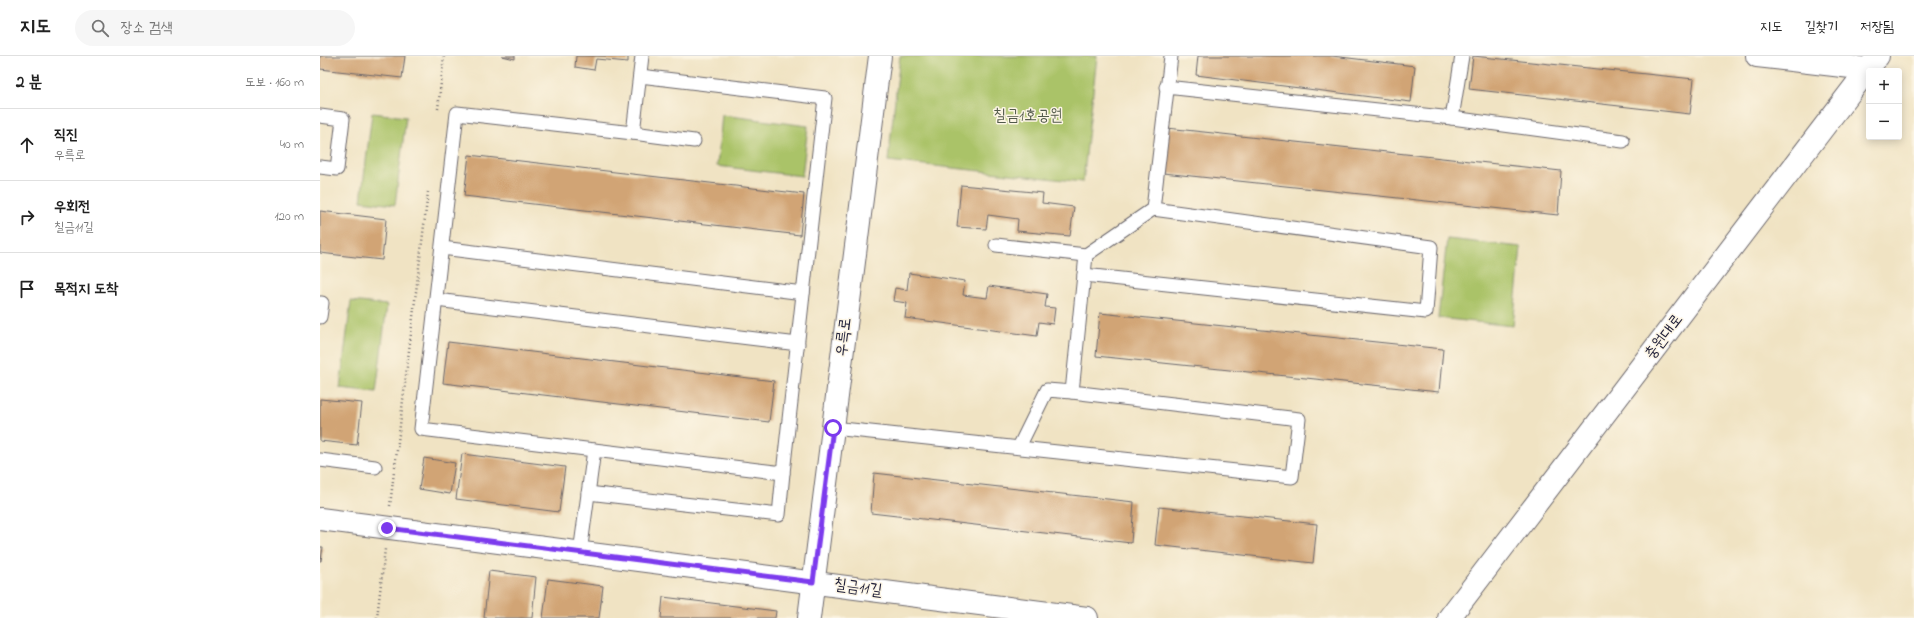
<!DOCTYPE html>
<html lang="ko">
<meta charset="utf-8">
<style>
:root{--surface:#fff;--page:#f6f6f6;--text:#222;--muted:#767676;--line:#e0e0e0}
body{margin:0;font-family:"Indie Flower","Poor Story",sans-serif;background:var(--page);color:var(--text)}
.controls{position:absolute;right:12px;top:12px;display:grid;overflow:hidden;border-radius:4px;box-shadow:0 2px 10px #0003}
.controls button{width:36px;height:36px;display:grid;place-items:center;padding:0;border:0;border-bottom:1px solid var(--line);background:var(--surface);color:var(--text);font:20px sans-serif}
.stop{position:absolute;width:12px;height:12px;margin:-9px;border:3px solid #7c3aed;border-radius:50%;background:#fff}
.stop.end{background:#7c3aed;border-color:#fff;box-shadow:0 1px 4px #0008}
.list{margin:0;padding:0;list-style:none}
h2{display:flex;justify-content:space-between;align-items:center;height:52px;margin:0;padding:0 16px;font-size:17px}
h2 small{font-size:13px;font-weight:400;color:var(--muted)}
.list li{display:grid;grid-template-columns:26px 1fr auto;gap:12px;align-items:center;box-sizing:border-box;height:72px;padding:0 16px;border-top:1px solid var(--line)}
.list b{display:block;font-size:15px;white-space:nowrap}
.list p{margin:0;font-size:13px;white-space:nowrap;color:var(--muted)}
.list em{font-size:13px;font-style:normal;color:var(--muted)}
.icon{flex:none;width:22px;height:22px;fill:none;stroke:currentColor;stroke-width:2;stroke-linecap:round;stroke-linejoin:round}
.map{position:relative;flex:none;width:1594px;height:562px;overflow:hidden}
header{display:flex;align-items:center;gap:24px;box-sizing:border-box;height:56px;padding:0 20px;background:var(--surface);border-bottom:1px solid var(--line)}
header strong{font-size:19px}
nav{display:flex;gap:22px;margin-inline-start:auto;font-size:14px}
.search{width:280px;height:36px;background:var(--page);display:flex;align-items:center;gap:10px;box-sizing:border-box;padding:0 14px;border-radius:22px;color:var(--muted);font-size:15px}
main{display:flex}
aside{flex:1;background:var(--surface)}
.map>svg:first-child{display:block}
.green{fill:#aac368;stroke:#667252}
.building{fill:#d1a474}
.lines{fill:none;stroke-linecap:round;stroke-linejoin:round}
.service-casing{stroke:#6a666b;stroke-width:15}
.minor-casing{stroke:#6a666b;stroke-width:24}
.tertiary-casing{stroke:#6a666b;stroke-width:24}
.path{stroke:#6a666b;stroke-width:2.5;stroke-dasharray:1 3;stroke-linecap:butt}
.service{stroke:#fff;stroke-width:13}
.minor{stroke:#fff;stroke-width:22}
.tertiary{stroke:#fff;stroke-width:22}
.route{stroke:#7c3aed;stroke-width:5}
.labels{text-anchor:middle;dominant-baseline:central;stroke-width:3;stroke-linejoin:round;paint-order:stroke}
.park-label{font-size:16px;fill:#525a4b;stroke:#fcf5e5}
.street-label{font-size:16px;fill:#22223b;stroke:#fcf5e5}
</style>
<header>
<strong>지도</strong>
<div class="search"><svg class="icon" aria-label="search" viewBox="0 0 24 24"><circle cx="10" cy="10" r="6"/><path d="M15 15l6 6"/></svg>장소 검색</div>
<nav><a>지도</a><a>길찾기</a><a>저장됨</a></nav>
</header>
<main>
<aside>
<h2>2 분<small>도보 · 160 m</small></h2>
<ul class="list">
<li><svg class="icon" aria-label="ahead" viewBox="0 0 24 24"><path d="M12 20V5M6 11l6-6 6 6"/></svg><div><b>직진</b><p>우륵로</p></div><em>40 m</em></li>
<li><svg class="icon" aria-label="right" viewBox="0 0 24 24"><path d="M7 20v-9h11M14 6l5 5-5 5"/></svg><div><b>우회전</b><p>칠금11길</p></div><em>120 m</em></li>
<li><svg class="icon" aria-label="arrive" viewBox="0 0 24 24"><path d="M6 21V4h12l-3 4 3 4H6"/></svg><div><b>목적지 도착</b></div></li>
</ul>
</aside>
<div class="map">
<svg width="1594" height="562" viewBox="0 0 1594 562">
<rect width="100%" height="100%" fill="#fcf5e5"/>
<filter id="ink" filterUnits="userSpaceOnUse"><feTurbulence type="fractalNoise" baseFrequency=".025" numOctaves="2"/><feDisplacementMap in="SourceGraphic" scale="8" xChannelSelector="R" yChannelSelector="G"/><feConvolveMatrix kernelMatrix="1 2 1 2 8 2 1 2 1" color-interpolation-filters="sRGB"/></filter>
<filter id="wash" filterUnits="userSpaceOnUse"><feTurbulence type="fractalNoise" baseFrequency=".012" numOctaves="4" result="noise"/><feDisplacementMap in="SourceGraphic" scale="16" xChannelSelector="R" yChannelSelector="G"/><feGaussianBlur stdDeviation="0.9" result="paint"/><feColorMatrix in="noise" values="0 0 0 0 0 0 0 0 0 0 0 0 0 0 0 0 0 1.4 0 .05"/><feComposite in="paint" operator="in"/></filter>
<g filter="url(#wash)">
<rect width="100%" height="100%" fill="#f0e3c3"/>
<g class="green">
<polygon points="580,0 777,0 763,126 568,105"/>
<polygon points="52,57 86,61 75,149 41,145"/>
<polygon points="402,59 488,70 482,120 397,110"/>
<polygon points="1127,183 1201,191 1193,270 1118,262"/>
<polygon points="31,245 67,249 56,336 20,332"/>
</g>
<g id="blocks">
<g class="building">
<polygon points="0,0 85,0 82,22 0,13"/>
<polygon points="182,0 195,0 195,3"/>
<polygon points="256,0 308,0 308,6 276,3 274,14 255,11"/>
<polygon points="878,0 1012,0 1095,10 1091,46 876,19"/>
<polygon points="1153,0 1374,23 1370,58 1149,33"/>
<polygon points="847,72 1241,115 1238,159 843,117"/>
<polygon points="149,99 484,138 480,179 144,140"/>
<polygon points="641,129 723,137 722,147 754,151 750,180 697,175 698,163 668,159 666,173 637,171"/>
<polygon points="0,155 66,163 62,204 0,197"/>
<polygon points="589,217 645,225 643,239 667,242 669,230 727,238 725,251 735,252 733,268 719,266 717,280 585,262 587,247 573,245 575,232 587,234"/>
<polygon points="780,257 1123,293 1119,336 776,300"/>
<polygon points="128,286 454,325 449,366 123,327"/>
<polygon points="0,343 42,347 37,389 0,385"/>
<polygon points="142,398 245,411 239,456 136,443"/>
<polygon points="104,402 135,407 130,438 99,433"/>
<polygon points="554,417 814,446 811,487 551,457"/>
<polygon points="839,451 997,468 993,507 835,489"/>
<polygon points="0,491 3,491 1,505 0,505"/>
<polygon points="169,515 216,521 212,562 164,562"/>
<polygon points="228,523 283,530 279,562 223,562"/>
<polygon points="343,541 456,555 455,562 341,562"/>
</g>
</g>
</g>
<g filter="url(#ink)">
<use href="#blocks" fill-opacity="0" stroke="#6a666b" stroke-width="1"/>
<g class="lines">
<defs>
<g id="service">
<polyline points="846,31 1132,62 1303,85"/>
<polyline points="0,60 23,63 17,113 0,111"/>
<polyline points="1132,62 1142,0"/>
<polyline points="313,77 374,85"/>
<polyline points="676,189 766,199"/>
<polyline points="122,192 483,237"/>
<polyline points="764,219 1106,256 1111,191 833,153"/>
<polyline points="116,244 478,288"/>
<polyline points="0,247 2,247 0,261"/>
<polyline points="513,372 972,421 979,363 752,336 766,199 833,153 851,0"/>
<polyline points="699,391 727,334 752,336"/>
<polyline points="274,394 463,417 505,42 320,20"/>
<polyline points="0,404 55,411"/>
<polyline points="268,437 459,459 463,417"/>
<polyline points="260,497 274,394 101,373 137,57 313,77 322,0"/>
</g>
<g id="minor">
<polyline points="1437,0 1548,13"/>
<polyline points="0,463 767,562"/>
<polyline points="489,562 560,0"/>
</g>
<polyline id="tertiary" points="1129,562 1558,0"/>
</defs>
<use href="#service" class="service-casing"/>
<use href="#minor" class="minor-casing"/>
<use href="#tertiary" class="tertiary-casing"/>
<g class="path">
<polyline points="118,53 124,0"/>
<polyline points="75,411 108,136"/>
<polyline points="70,450 74,416"/>
<polyline points="57,562 65,493"/>
</g>
<use href="#service" class="service"/>
<use href="#minor" class="minor"/>
<use href="#tertiary" class="tertiary"/>
</g>
</g>
<g class="lines" filter="url(#ink)">
<polyline class="route" points="67,472 493,526 513,372"/>
</g>
<g class="labels">
<g class="park-label">
<text x="708" y="60">칠금1호공원</text>
</g>
<g class="street-label">
<text transform="translate(524 281) rotate(-83)">우륵로</text>
<text transform="translate(1344 281) rotate(-53)">충원대로</text>
<text transform="translate(538 532) rotate(8)">칠금11길</text>
</g>
</g>
</svg>
<div class="controls">
<button>+</button>
<button>−</button>
</div>
<div class="stop" style="left:513px;top:372px"></div>
<div class="stop end" style="left:67px;top:472px"></div>
</div>
</main>
